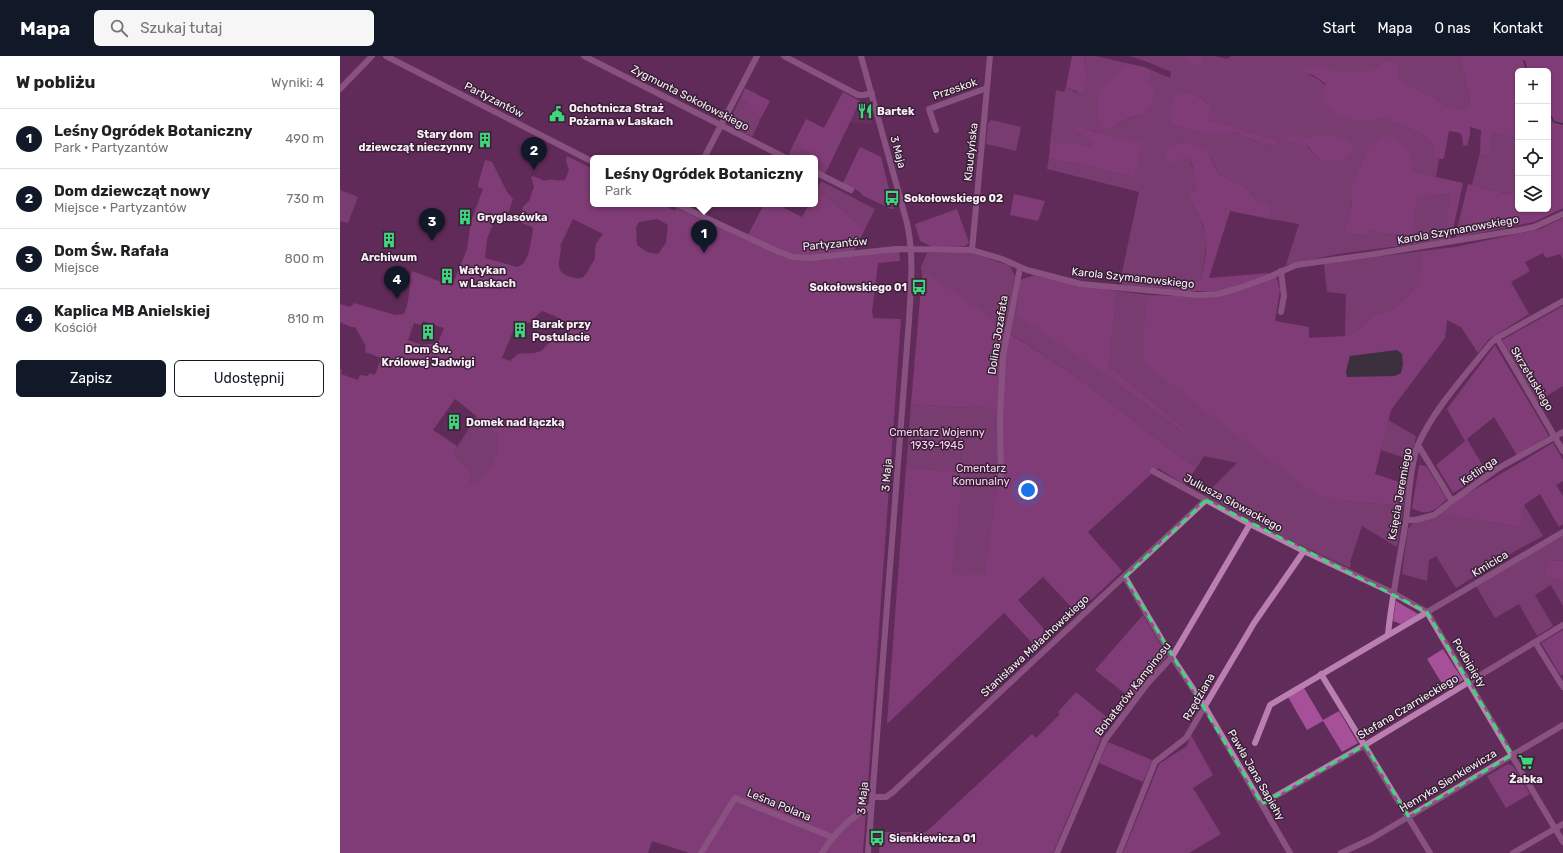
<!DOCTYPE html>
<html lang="pl">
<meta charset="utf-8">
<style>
:root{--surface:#fff;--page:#f6f6f6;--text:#202124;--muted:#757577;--line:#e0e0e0;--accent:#111827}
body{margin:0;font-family:Rubik,sans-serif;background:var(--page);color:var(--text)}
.controls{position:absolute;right:12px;top:12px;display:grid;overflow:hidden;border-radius:6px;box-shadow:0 1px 3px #0004}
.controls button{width:36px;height:36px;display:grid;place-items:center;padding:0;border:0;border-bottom:1px solid var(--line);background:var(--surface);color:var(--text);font:20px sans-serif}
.you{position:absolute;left:688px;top:434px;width:14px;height:14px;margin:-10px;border:3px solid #fff;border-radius:50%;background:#1a73e8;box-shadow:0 0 0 6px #1a73e833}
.badge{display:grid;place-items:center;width:26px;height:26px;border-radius:50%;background:var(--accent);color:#fff;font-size:13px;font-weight:700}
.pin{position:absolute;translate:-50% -33px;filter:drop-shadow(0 1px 2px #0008)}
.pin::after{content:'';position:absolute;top:21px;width:14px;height:12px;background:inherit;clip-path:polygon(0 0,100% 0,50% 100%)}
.popup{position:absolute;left:250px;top:99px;width:228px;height:52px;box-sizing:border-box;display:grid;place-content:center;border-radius:6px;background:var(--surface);filter:drop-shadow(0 1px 3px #0005);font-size:13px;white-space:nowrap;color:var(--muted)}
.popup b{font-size:15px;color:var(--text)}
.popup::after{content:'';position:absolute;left:50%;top:100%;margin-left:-8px;border:8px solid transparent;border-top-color:var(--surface)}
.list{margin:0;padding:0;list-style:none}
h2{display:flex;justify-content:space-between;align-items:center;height:52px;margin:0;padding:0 16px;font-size:17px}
h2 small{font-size:13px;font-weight:400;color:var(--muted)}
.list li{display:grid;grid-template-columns:26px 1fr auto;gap:12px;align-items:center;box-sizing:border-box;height:60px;padding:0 16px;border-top:1px solid var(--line)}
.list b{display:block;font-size:15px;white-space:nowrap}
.list p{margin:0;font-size:13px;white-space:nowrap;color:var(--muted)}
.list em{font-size:13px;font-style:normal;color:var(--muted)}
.actions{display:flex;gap:8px;padding:12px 16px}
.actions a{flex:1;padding:9px 0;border:1px solid var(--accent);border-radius:6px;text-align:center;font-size:14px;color:var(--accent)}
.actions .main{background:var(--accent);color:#fff}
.icon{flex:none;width:22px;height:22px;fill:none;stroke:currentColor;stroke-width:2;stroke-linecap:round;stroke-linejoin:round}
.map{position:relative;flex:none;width:1223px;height:797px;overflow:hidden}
header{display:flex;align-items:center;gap:24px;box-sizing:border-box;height:56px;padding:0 20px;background:var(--accent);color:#fff}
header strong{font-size:19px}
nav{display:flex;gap:22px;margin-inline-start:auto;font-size:14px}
.search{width:280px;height:36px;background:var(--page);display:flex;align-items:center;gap:10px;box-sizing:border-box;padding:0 14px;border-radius:6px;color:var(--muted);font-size:15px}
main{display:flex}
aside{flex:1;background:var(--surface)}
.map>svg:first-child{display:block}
.built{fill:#6e3566}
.green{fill:#96518c;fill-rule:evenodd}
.forest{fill:#a6509a;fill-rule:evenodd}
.water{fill:#10341d}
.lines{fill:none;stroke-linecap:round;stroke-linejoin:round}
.stream{stroke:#10341d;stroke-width:1.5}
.minor{stroke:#ba7fb0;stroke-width:6}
.marked{fill:none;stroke:#3ed77d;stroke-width:3;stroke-dasharray:8 5;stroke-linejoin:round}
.labels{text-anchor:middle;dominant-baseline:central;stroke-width:3;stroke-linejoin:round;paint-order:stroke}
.street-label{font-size:11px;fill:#fbeef9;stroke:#372034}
.poi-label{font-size:11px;font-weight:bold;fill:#fbeef9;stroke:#372034;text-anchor:start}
.park-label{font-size:11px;fill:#fdcff4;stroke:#372034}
</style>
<header>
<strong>Mapa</strong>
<div class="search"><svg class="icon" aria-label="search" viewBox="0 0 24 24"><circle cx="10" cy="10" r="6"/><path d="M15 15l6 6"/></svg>Szukaj tutaj</div>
<nav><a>Start</a><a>Mapa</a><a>O nas</a><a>Kontakt</a></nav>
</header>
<main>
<aside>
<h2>W pobliżu<small>Wyniki: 4</small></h2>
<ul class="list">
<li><span class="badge">1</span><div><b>Leśny Ogródek Botaniczny</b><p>Park · Partyzantów</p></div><em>490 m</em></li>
<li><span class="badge">2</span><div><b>Dom dziewcząt nowy</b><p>Miejsce · Partyzantów</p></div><em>730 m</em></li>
<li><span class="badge">3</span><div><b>Dom Św. Rafała</b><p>Miejsce</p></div><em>800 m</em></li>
<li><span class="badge">4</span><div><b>Kaplica MB Anielskiej</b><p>Kościół</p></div><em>810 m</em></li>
</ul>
<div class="actions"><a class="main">Zapisz</a><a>Udostępnij</a></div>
</aside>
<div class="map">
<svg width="1223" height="797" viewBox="0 0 1223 797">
<rect width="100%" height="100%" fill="#602c59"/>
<polygon class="built" points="520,45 528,48 532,66 531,68 510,66"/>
<g class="green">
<path d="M744,0H756L786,7C768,31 749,35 760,69L773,71L785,64L800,59L814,33L809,26L811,14L830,22L831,16L805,5L789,0H842L848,5L862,6L866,0H875L887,3L891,0H1121C1121,18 1130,34 1130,51C1116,57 1104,48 1092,41C1079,34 1070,32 1059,21L1058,12L1049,4L1026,16L964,17C988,24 998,45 1012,64C1023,64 1035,62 1046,63C1049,63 1086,80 1088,82C1094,87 1094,95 1094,102L1099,103L1096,121L1074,116L1072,101L1042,80L1028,90L1010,135L1012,149L1004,177L1027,180L1028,174L1071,183L1078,138L1092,140L1106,138L1109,140L1110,142L1104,184L998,198L946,209L959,168L930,163L931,155L916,144L904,130L879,119L871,102L850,88L835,87L827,93L839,106L847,100L851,104C851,113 860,124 856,133L853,134L852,147L861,163L866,182L864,209L861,224L827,228L828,235L778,228L780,226L799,136L707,113L709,102L794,121L757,77L752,74L738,77C744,79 753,81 752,89L749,91L738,88H710L716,34L724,36L726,31L737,37L746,19ZM846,37L860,41L868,48V64C890,70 911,77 934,83V89L922,88L910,83L902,77L869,79L835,70L832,67V44ZM959,79L968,82L990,105C972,103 970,92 959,79Z"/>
<polygon points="401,41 418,60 421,62 412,81 393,71 391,66 389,65"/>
<polygon points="651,64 681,71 676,95 646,88 648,67"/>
<path d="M1153,77L1178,82V117L1173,139L1132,129L1140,97L1145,100C1150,93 1150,85 1153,77Z"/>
<polygon points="454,87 474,102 453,102 448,100"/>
<polygon points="475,102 488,112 484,118 475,113"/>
<polygon points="481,125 535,153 525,173 477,133"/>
<polygon points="0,134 18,141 8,167 0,165"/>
<polygon points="1119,165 1131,169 1141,169 1139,177 1115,183"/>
<polygon points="1082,195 1079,222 1071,237 1053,253 1031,260 1022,272 1005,280 1006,238 987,236 984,208"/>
<polygon points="623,196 633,197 670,210 675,220 665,273 666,275 659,418 644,520 612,518 622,416 566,412 571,348 628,352 585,217 582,220 581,211 587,197"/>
<polygon points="680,224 765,318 844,377 847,374 769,310 777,235 808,239 806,244 978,440 990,444 1055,449 1059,426 1067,428 1057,491 1022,470 1010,506 1011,507 1010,512 947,483 865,439 897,407 864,400 857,411 839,400 738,322 670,277"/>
<path d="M137,360C144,366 156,372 159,381C164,396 145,421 135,431L129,426V414L114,399V396Z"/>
<polygon points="1048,364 1076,380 1071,404 1041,394"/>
<polygon points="1184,449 1203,480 1175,495 1116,532 1096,500 1089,504 1087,525 1062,518 1068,473 1073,466 1098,458 1181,471"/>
<polygon points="1223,479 1223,505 1209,504 1204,520 1223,525 1223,550 1211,529 1195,539 1213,570 1197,580 1179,548 1155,562 1136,530"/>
</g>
<g class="forest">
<polygon points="732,0 744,0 746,19 744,35 740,37 726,31"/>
<path d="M842,0H866C864,2 864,4 862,6C856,14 847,5 842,0Z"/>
<path d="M1121,0H1223V152L1194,166L1139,177L1141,169H1131L1119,165L1128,128L1172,139L1178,117V153H1208V15H1178V82L1153,77L1150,87L1149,98L1145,100L1140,97L1141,74L1130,71V78L1127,90L1123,89L1122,80L1120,77L1109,75L1104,102L1102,103L1094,102C1094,95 1094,87 1088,82C1086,80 1049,63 1046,63C1040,62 1033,64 1027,64C1007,66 991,60 981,41L986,28L973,19L964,17L962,11L985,10L992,15L1026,16L1049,4L1055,6L1058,12L1059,21C1070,32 1079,34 1092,41C1104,48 1116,57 1130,51C1130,33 1121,18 1121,0Z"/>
<path d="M786,7L804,11L811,14L809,26C810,28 813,31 814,33C816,40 806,57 800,59C795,61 790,61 785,64C774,68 772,77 760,69C749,33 767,31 786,7Z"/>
<polygon points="405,32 430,45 421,62 418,60 401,41"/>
<polygon points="503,36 520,45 488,112 454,87 466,63 484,72"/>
<path d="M841,37C853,36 865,42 870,52L868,64C891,70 911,77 934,83L937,85L936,88L934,89L922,88L897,77L882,79H869L835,70L832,68C831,56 828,41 841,37Z"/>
<path d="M740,71L746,72L757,77L802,87L794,121L709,102L710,88H738L749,91L752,89V86C748,79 740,80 735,73Z"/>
<path d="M950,79C953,79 956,79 959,79C963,80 965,82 969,81C987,80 998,75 1013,90C1012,104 990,109 979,102C974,99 971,95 968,90L946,85Z"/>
<polygon points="1042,80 1056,82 1072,101 1074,116 1123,127 1112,178 1109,184 1104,184 1104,181 1110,142 1109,140 1106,138 1092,140 1078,139 1071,183 1028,174 1027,180 1004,177 1012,149 1010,135 1028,90"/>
<path d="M835,87L850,88L866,93L879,119L904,130L916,144L929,150L931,155L930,163L890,155L869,222L929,217L928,220L880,235H828L826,228L861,224C866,205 869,181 861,163C857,154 850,147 850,137L856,133L857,129L851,104L847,100L839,106L835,107L827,102L826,93Z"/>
<polygon points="520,91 541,101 554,153 551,153 522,139 520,136 503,127"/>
<path d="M227,100L253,113V148H322L335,155L336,152L446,201L559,194L560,205L538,207L532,256L533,262L561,263L523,797H349L312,785L308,797H0V313L2,314L1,318L18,324L20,319L27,320L30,317L35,319L41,302L25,296L26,290L15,271H11L0,266V248L10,251L14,247L55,259L64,258C67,252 68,245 69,238C70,230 68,223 72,215L112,230L127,193L131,165L143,133L138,131V128L145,104L152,106L167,136L173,143C171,148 170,158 164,159C161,160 159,160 156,161L147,183L145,202L177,211C190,208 190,186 193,175L192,171L182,167L180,164L183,151L189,145L194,131L191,121L193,120L205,125C212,122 218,126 225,124L229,114L226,105ZM233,163L263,178C260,181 258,185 256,188C255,193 255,196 255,201C255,204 253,206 251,209C244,222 244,225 228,220C213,215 221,203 221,191L220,190ZM317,163L328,169L326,187L318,198L307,196L297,189L296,171L299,166ZM202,255L215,260L228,269L219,287C206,282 208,293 198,296C191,299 185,296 178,298L170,305L162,302L177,265H179C196,271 190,263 202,255ZM83,265L104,272L98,287L82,289L68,284L74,267L81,269ZM115,343L155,375C166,394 148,417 135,430L129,426V414L114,399L117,390L93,374Z"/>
<polygon points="477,133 525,173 514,195 473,200 446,198 408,179 424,148 436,148 462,161 469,148 475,148 475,137"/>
<polygon points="674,138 705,145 698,165 670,159"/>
<polygon points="617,153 629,187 625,190 595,192 580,185 575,168"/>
<polygon points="1223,162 1223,203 1220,198 1206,202 1203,197 1185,206 1190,215 1171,226 1189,258 1149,283 1138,297 1121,271 1107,264 1105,282 1051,354 1035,418 1059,426 1055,449 990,444 978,440 803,307 806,244 808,239 867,241 936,220 940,234 935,265 969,271 969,282 1005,280 1022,272 1031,260 1053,253 1071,237 1079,222 1082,195 1115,191 1200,173"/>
<polygon points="585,217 638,253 666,275 738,322 839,400 857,411 845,429 818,412 748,476 782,515 737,557 703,521 678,544 711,581 698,593 664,557 547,668 566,412 623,416 612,518 644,519 659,418 657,352 629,349 628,352 571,348 582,220"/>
<polygon points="695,219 743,230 777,235 769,310 847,374 844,377 765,318 678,259 680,224"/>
<polygon points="1223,250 1223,330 1198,345 1162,284"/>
<polygon points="1155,289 1209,380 1177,399 1154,361 1127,383 1147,417 1113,437 1096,409 1125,385 1107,353"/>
<polygon points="1213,387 1223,404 1223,425 1216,429 1223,440 1223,468 1219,471 1200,438 1184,449 1181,471 1098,458 1117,444"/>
<path d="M1079,409L1086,410L1107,443C1094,455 1088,461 1072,452Z"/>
<polygon points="1209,504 1223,505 1223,525 1204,520"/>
<polygon points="1056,545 1078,558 1061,568 1053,565"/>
<polygon points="803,559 827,600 792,643 755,614"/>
<polygon points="1223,574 1223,618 1221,620 1201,587"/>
<polygon points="1103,593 1123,624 1106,634 1087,603"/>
<polygon points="964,632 983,664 999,655 1018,687 1002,696 983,665 967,674 948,641"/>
<polygon points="736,636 769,663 713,797 539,797 541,776 586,776 692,678 696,682 720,658 718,656"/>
<polygon points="851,679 873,719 853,732 881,778 849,797 783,797 819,708 847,690"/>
<polygon points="768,686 812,704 803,726 759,707"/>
<polygon points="1168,708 1173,710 1190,738 1166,752 1147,720"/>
</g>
<polygon class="water" points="1057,294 1062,298 1063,308 1061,317 1055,320 1007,321 1006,315 1010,300"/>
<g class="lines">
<g class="stream">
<polyline points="1184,5 1187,15"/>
<polyline points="1208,55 1214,66 1223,68"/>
</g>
<g class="minor">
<polyline points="46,0 253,106"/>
<polyline points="244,0 446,102"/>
<polyline points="444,0 518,39 524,39 532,37"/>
<path d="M521,0L567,167C574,199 571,231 569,264L528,797"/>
<polyline points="0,33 32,0"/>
<polyline points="596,74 589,53 647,32"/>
<polyline points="364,102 417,0"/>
<polyline points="475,116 511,134"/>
<polyline points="336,148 439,196 453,201 470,202 556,193 632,194 662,203 687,214 741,228 858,239 878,238 899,232 927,222 956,209 1035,198 1180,174 1194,171 1223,158"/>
<polyline points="632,194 650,0"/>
<polyline points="941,215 944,240 941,256"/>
<polyline points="1157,282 1223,395"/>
<polyline points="1078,389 1112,445"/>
<polyline points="813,415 910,468 964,495 1053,537 1087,556 1223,786"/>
<polyline points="661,421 660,365 663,300 680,212"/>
<polyline points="1066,464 1075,464 1094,459 1112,445 1157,413 1223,376"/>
<polyline points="785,521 832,601 865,651 950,797"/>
<path d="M1048,578C1052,540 1060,502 1066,464C1069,442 1070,408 1078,389C1093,354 1127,317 1151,287L1157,282L1223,245"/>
<polyline points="1195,586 1223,631"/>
<polyline points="981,618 1090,797"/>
<polyline points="915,687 930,649 1223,476"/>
<polyline points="533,741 546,741 553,736 866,444"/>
<polyline points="922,748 1025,689 1223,569"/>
<polyline points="361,797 395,742 492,781"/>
<path d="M482,797C494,778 509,762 529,751"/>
<polyline points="717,797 765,684 808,627 832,601 910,468"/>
<polyline points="779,797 815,706 846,682 914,567 964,495"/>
<polyline points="1001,797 1031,783 1223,669"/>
<polyline points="1173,797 1223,768"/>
</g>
</g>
<path d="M0 0H1223V797H0ZM866,444L1087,556L1172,699L1068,760L1025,689L922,748L785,521Z" fill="#602c59" fill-opacity=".55" fill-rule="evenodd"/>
<path class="marked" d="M866,444L1087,556L1172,699L1068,760L1025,689L922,748L785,521Z"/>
<defs>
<symbol id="restaurant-bare" viewBox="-9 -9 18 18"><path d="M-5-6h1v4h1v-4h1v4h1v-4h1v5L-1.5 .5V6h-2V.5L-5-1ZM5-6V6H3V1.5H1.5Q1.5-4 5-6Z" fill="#3ed77d" stroke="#372034" stroke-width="2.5" paint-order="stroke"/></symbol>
<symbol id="civic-bare" viewBox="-9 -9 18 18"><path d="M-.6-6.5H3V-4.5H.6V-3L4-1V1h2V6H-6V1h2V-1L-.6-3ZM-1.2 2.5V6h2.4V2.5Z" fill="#3ed77d" stroke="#372034" stroke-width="2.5" paint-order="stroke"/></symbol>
<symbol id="building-bare" viewBox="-9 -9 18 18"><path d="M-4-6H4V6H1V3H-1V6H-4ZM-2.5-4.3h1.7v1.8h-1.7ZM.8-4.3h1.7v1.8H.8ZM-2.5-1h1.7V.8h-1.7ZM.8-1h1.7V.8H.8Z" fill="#3ed77d" stroke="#372034" stroke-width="2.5" paint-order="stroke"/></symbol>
<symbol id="bus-bare" viewBox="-9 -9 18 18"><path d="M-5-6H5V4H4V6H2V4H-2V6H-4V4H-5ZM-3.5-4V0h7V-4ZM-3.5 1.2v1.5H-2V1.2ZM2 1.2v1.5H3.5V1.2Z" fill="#3ed77d" stroke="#372034" stroke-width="2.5" paint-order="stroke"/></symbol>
<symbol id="supermarket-bare" viewBox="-9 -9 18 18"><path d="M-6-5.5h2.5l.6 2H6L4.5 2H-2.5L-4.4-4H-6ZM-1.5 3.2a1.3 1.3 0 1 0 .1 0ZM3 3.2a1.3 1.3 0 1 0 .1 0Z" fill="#3ed77d" stroke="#372034" stroke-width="2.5" paint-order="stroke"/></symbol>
</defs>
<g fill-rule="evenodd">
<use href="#restaurant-bare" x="514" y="44" width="22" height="22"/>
<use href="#civic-bare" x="206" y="47" width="22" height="22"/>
<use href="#building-bare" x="134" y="73" width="22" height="22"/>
<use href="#bus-bare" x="541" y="131" width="22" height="22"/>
<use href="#building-bare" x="114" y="150" width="22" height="22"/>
<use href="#building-bare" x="38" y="173" width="22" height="22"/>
<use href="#building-bare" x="96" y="209" width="22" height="22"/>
<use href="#bus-bare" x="568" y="220" width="22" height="22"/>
<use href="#building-bare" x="169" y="263" width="22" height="22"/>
<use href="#building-bare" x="77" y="265" width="22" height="22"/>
<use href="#building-bare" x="103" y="355" width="22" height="22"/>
<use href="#supermarket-bare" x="1175" y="695" width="22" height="22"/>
<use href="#bus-bare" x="526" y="771" width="22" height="22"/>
</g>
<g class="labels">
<g class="street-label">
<text transform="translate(615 33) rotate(-19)">Przeskok</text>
<text transform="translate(350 42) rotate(27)">Zygmunta Sokołowskiego</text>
<text transform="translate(154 44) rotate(27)">Partyzantów</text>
<text transform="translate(558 96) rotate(75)">3 Maja</text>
<text transform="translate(631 96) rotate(-84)">Klaudyńska</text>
<text transform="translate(1118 174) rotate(-10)">Karola Szymanowskiego</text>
<text transform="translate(495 188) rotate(-5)">Partyzantów</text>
<text transform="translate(793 222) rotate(6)">Karola Szymanowskiego</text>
<text transform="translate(658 279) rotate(-81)">Dolina Jozafata</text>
<text transform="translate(1192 323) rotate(59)">Skrzetuskiego</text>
<text transform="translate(1139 415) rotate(-34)">Ketlinga</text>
<text transform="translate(547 419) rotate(-86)">3 Maja</text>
<text transform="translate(1060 438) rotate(-80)">Księcia Jeremiego</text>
<text transform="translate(893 447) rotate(28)">Juliusza Słowackiego</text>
<text transform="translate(1150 508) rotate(-31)">Kmicica</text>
<text transform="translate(695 590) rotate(-43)">Stanisława Małachowskiego</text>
<text transform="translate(1129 607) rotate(59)">Podbipięty</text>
<text transform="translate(793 633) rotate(-52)">Bohaterów Kampinosu</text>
<text transform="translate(859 641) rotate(-60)">Rzędziana</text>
<text transform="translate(1068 651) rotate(-31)">Stefana Czarnieckiego</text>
<text transform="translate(916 719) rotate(60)">Pawła Jana Sapiehy</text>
<text transform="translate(1108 725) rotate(-31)">Henryka Sienkiewicza</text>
<text transform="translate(523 742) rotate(-85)">3 Maja</text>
<text transform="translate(439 749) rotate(22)">Leśna Polana</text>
</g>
<g class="poi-label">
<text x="229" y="52">Ochotnicza Straż<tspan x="229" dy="13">Pożarna w Laskach</tspan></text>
<text x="537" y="55">Bartek</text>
<text x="133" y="78" text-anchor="end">Stary dom<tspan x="133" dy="13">dziewcząt nieczynny</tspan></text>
<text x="564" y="142">Sokołowskiego 02</text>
<text x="137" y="161">Gryglasówka</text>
<text x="49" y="201" text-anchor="middle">Archiwum</text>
<text x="119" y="214">Watykan<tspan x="119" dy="13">w Laskach</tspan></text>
<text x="567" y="231" text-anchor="end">Sokołowskiego 01</text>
<text x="192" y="268">Barak przy<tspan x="192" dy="13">Postulacie</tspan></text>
<text x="88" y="293" text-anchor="middle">Dom Św.<tspan x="88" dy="13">Królowej Jadwigi</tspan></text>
<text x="126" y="366">Domek nad łączką</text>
<text x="1186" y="723" text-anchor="middle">Żabka</text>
<text x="549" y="782">Sienkiewicza 01</text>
</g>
<g class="park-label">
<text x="597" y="376">Cmentarz Wojenny<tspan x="597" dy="13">1939-1945</tspan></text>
<text x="641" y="412">Cmentarz<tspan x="641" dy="13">Komunalny</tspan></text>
</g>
</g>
</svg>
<div class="controls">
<button>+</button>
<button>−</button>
<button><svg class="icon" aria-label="locate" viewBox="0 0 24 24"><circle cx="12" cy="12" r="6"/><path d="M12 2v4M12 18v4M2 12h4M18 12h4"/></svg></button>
<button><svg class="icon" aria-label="layers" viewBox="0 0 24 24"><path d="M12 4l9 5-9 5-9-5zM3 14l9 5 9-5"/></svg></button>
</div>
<div class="you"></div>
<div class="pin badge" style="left:364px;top:197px">1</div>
<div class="popup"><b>Leśny Ogródek Botaniczny</b>Park</div>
<div class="pin badge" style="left:194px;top:114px">2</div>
<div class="pin badge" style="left:92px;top:185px">3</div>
<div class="pin badge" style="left:57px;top:243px">4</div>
</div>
</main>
